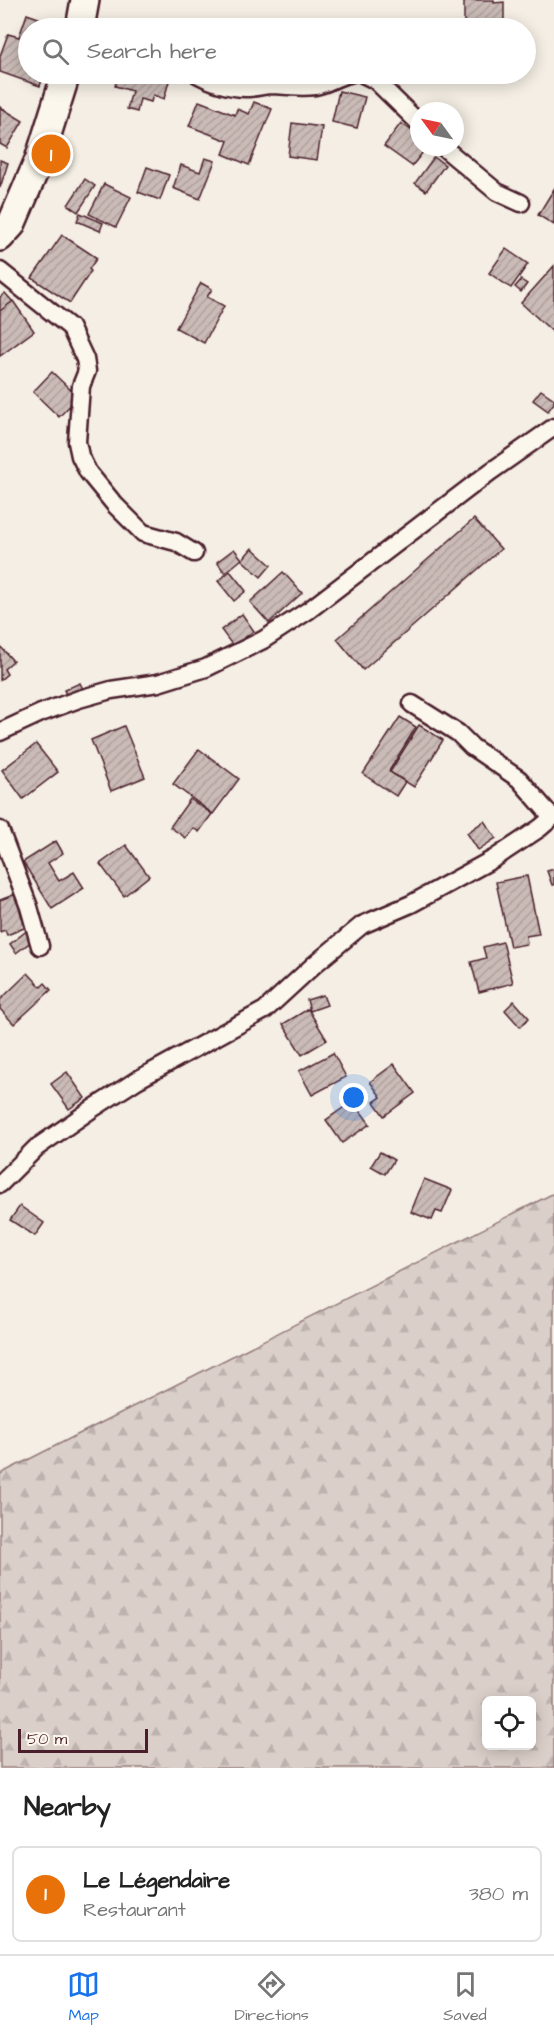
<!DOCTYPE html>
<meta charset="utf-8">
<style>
:root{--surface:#fff;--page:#f2f2f2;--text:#222;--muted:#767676;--line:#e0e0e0;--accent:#1a73e8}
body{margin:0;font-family:"Architects Daughter",sans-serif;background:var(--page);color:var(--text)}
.controls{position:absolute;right:18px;bottom:18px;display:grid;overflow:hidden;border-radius:9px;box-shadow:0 3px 15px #0003}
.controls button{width:54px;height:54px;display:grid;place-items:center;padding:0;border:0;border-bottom:2px solid var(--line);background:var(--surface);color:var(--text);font:30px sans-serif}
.compass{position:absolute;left:410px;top:102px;width:54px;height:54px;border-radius:50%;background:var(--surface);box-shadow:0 3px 15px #0003;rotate:303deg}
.scale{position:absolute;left:18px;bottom:15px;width:130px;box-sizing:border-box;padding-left:6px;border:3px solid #4a1f2b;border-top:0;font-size:16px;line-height:21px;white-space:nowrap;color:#4a1f2b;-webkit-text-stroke:4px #fbf7ec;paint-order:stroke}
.you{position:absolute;left:354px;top:1098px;width:21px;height:21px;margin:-15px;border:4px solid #fff;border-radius:50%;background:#1a73e8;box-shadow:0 0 0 9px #1a73e833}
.badge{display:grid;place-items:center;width:39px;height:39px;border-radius:50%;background:var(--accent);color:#fff;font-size:20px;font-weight:700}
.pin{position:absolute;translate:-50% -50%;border:3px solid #fff;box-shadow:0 2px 6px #0006}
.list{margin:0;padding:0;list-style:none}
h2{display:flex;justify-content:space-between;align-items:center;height:78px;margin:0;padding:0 24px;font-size:26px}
h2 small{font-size:20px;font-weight:400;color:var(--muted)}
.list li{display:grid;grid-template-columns:39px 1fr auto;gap:18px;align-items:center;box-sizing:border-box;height:96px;margin:0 12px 12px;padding:0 12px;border:2px solid var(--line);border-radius:9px}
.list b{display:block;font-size:22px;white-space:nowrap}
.list p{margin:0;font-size:20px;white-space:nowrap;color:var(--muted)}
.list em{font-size:20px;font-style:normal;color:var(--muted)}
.icon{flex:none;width:33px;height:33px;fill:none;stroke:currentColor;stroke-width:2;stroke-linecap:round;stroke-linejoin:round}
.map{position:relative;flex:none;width:554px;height:1768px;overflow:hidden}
.search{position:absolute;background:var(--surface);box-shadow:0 3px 15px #0003;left:18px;right:18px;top:18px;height:66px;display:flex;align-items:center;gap:15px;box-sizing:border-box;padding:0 21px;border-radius:33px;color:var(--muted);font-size:22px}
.sheet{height:186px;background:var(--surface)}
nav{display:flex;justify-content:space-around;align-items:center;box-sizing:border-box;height:84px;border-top:2px solid var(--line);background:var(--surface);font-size:16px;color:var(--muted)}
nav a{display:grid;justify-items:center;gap:3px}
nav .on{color:var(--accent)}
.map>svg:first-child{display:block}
.forest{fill:url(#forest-firs);stroke:#92787a;stroke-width:1.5;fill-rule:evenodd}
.building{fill:url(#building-hatch);stroke:#4a1f2b;stroke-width:1.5}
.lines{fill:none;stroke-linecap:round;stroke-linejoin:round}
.street-casing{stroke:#4a1f2b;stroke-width:21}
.primary-casing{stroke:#4a1f2b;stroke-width:32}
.street{stroke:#fbf7ec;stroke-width:16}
.primary{stroke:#fbf7ec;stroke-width:27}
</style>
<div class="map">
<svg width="554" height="1768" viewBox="0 0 554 1768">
<defs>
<pattern id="forest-firs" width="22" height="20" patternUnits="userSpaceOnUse" patternTransform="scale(1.5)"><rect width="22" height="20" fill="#dbd0c9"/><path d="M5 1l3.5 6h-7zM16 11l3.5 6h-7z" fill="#bdb2ad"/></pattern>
<pattern id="building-hatch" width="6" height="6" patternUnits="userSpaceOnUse" patternTransform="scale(1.5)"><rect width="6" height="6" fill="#cabbb6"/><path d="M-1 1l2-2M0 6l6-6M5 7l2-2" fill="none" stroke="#afa09d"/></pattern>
</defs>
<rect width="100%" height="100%" fill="#f4eee4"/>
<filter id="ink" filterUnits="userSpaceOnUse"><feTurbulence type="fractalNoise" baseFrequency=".0167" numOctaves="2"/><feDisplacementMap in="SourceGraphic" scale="12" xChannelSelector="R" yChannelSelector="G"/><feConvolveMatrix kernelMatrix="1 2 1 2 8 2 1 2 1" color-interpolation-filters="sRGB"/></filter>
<g filter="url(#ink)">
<path class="forest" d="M554,1193V1768H0V1474ZM486,1700H532V1746H486Z"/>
<g class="building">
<polygon points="464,0 494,0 494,3 504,2 504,23 464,23"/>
<polygon points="27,14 61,26 60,28 28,28 28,74 44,74 40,86 0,72 0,56 8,34 19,37"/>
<polygon points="119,74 171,74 164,99 153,95 151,102 140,99 137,112 127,109 132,91 115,86"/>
<polygon points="339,91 365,97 357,128 332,122"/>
<polygon points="199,101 235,115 237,109 249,114 254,102 272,109 249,165 223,154 228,141 189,126"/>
<polygon points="0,107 23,121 7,148 0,144"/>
<polygon points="292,123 322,127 317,160 288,156"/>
<polygon points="401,123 419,136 419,147 427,147 412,166 384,146"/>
<polygon points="434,157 445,165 426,191 415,183"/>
<polygon points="205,158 215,161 200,199 173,188 181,165 200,172"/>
<polygon points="0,160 8,163 0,188"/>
<polygon points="147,167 169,175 160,200 138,192"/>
<polygon points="85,179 95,186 78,212 68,205"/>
<polygon points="104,184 131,197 116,227 89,214"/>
<polygon points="554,189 554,225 538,215"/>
<polygon points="80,213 103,223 100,231 77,221"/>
<polygon points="62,235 97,258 89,269 91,271 70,303 32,278"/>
<polygon points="506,249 528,264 511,288 489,273"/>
<polygon points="554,266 554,333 521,303"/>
<polygon points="521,280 527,284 521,292 515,287"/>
<polygon points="201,283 212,289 207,297 224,306 204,343 176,328"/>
<polygon points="5,293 13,302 0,312 0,297"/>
<polygon points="13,301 34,331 0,356 0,311"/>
<polygon points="52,372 78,397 59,417 33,392"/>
<polygon points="541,390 554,399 554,403 548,411 533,400"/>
<polygon points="474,519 501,549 363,670 337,639"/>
<polygon points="252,548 271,565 261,577 242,560"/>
<polygon points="234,549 242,559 225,573 217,562"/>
<polygon points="230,571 246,591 234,601 218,581"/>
<polygon points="283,572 302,593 269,623 250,602"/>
<polygon points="242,614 254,631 233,646 221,630"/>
<polygon points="0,646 13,661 4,669 7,674 0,680"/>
<polygon points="80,683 85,693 69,700 64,690"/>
<polygon points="400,717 416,727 389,771 405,782 396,796 363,774"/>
<polygon points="419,725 443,740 414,787 390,772"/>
<polygon points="124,726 145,777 111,791 91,740"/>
<polygon points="36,744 58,772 23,799 2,770"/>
<polygon points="199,749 239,779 213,814 173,784"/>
<polygon points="190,799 212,814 199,832 193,828 186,838 170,827"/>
<polygon points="484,821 496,838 478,850 467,833"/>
<polygon points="56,841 63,853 48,863 59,881 74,872 84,888 52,909 23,862"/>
<polygon points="126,845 149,876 124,896 100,864"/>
<polygon points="554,869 554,885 552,885 547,871"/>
<polygon points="527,876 539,934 526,936 527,944 510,947 496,882"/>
<polygon points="16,894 29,926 7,935 5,930 0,932 0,900"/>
<polygon points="29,929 36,938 16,953 10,944"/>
<polygon points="503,942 513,983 479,992 471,962 486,958 483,947"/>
<polygon points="28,973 41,987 45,983 51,990 14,1024 0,1009 0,1000"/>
<polygon points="323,995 327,1005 310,1011 307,1000"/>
<polygon points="514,1001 529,1018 520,1027 505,1010"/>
<polygon points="308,1009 327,1040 302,1055 283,1024"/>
<polygon points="333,1053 346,1077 312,1095 299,1071"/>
<polygon points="394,1064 415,1093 384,1116 374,1102 381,1097 370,1082"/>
<polygon points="67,1072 85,1098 69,1109 51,1084"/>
<polygon points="353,1101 370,1124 342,1143 326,1120"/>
<polygon points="380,1152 394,1160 385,1174 371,1166"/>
<polygon points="424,1179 452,1190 442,1213 436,1211 432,1220 411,1212"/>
<polygon points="20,1206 44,1223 35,1236 10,1220"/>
</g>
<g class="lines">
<defs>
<g id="street">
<path d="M197,74C211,82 230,88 246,88C255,88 264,85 274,85C287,86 301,88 315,86C328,84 338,75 350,74"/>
<polyline points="363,74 375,80 419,123"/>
<polyline points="443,147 497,192 521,203"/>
<polyline points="0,271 70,327 85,359 87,371 81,386 77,442 80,456 88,472 115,505 143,533 176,542 194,553"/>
<polyline points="412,704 458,733 472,747 519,779 552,817"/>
<polyline points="0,732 41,713 79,699 111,690 158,683 206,668 263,640 309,610 490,472 554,427"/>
<polyline points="0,830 29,907 40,946"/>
<polyline points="0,1184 36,1148 92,1109 137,1080 265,1010 315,964 362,925 411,904 495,858 540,828 554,816"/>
</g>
<g id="primary">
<polyline points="80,28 85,0"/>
<polyline points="0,237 11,225 39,160 66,74"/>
</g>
</defs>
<use href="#street" class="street-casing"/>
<use href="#primary" class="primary-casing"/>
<use href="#street" class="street"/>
<use href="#primary" class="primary"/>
</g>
</g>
</svg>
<div class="controls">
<button><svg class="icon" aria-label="locate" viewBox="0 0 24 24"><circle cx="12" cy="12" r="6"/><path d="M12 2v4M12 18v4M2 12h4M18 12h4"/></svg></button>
</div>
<svg class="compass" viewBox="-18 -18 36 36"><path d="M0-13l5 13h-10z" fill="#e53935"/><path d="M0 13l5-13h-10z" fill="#767676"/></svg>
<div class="scale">50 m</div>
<div class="you"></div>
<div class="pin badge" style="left:51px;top:154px;background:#e8710a">1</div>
<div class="search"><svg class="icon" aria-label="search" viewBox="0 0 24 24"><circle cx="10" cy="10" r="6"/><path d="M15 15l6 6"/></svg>Search here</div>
</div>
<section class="sheet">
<h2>Nearby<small></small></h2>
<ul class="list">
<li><span class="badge" style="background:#e8710a">1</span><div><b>Le Légendaire</b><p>Restaurant</p></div><em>380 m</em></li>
</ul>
</section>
<nav>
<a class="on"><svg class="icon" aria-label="map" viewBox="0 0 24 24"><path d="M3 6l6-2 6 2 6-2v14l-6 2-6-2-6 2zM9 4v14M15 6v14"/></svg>Map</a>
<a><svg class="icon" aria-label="directions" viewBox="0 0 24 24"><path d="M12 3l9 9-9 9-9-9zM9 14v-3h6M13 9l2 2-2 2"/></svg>Directions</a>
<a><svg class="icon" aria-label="saved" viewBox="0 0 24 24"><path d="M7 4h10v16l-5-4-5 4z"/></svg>Saved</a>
</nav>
